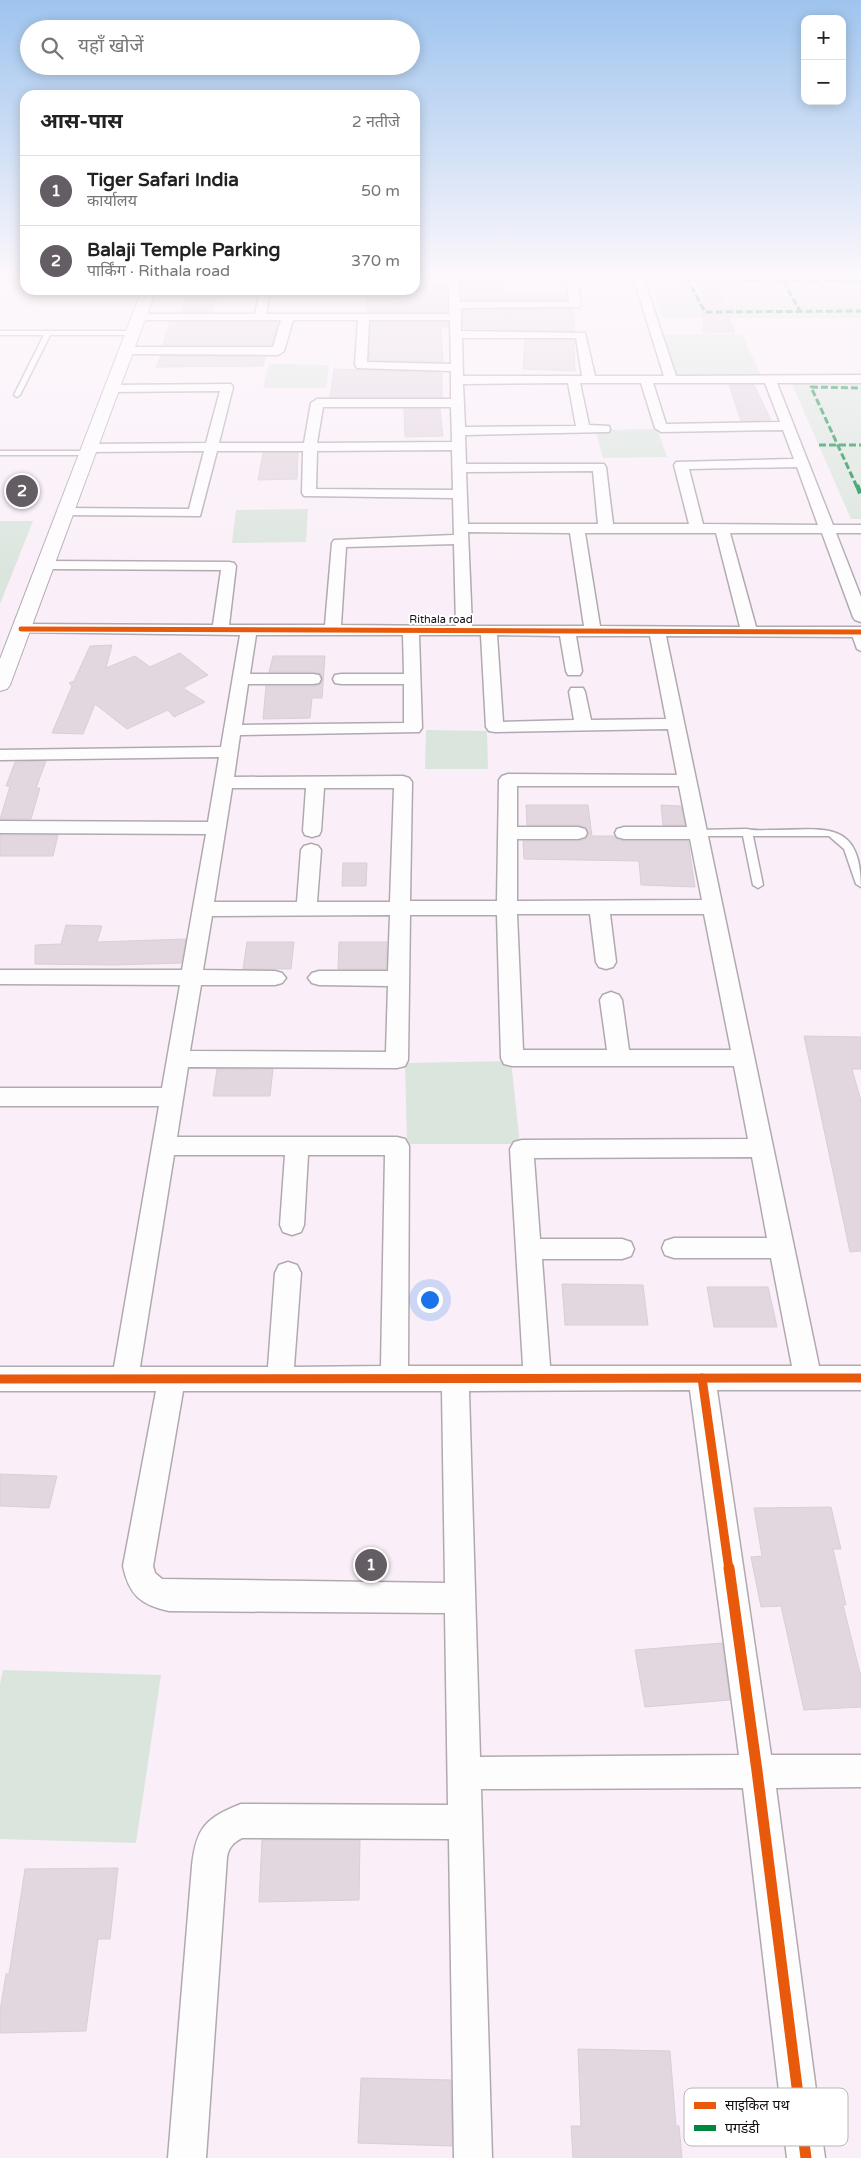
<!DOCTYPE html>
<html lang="hi">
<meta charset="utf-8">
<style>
:root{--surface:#fff;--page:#f6f6f6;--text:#222;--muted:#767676;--line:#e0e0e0;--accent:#645d64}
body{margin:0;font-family:"Varela Round","Noto Sans Devanagari",sans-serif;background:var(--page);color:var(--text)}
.controls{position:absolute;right:15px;top:15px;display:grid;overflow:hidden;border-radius:10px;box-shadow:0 2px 12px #0003}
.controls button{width:45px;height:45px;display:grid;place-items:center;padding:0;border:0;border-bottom:1px solid var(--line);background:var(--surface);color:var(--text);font:25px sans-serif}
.you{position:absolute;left:429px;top:1299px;width:18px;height:18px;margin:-12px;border:4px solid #fff;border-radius:50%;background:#1a73e8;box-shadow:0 0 0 8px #1a73e833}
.badge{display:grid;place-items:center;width:32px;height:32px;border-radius:50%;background:var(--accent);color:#fff;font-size:16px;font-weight:700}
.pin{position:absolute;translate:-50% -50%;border:2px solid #fff;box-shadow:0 1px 5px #0006}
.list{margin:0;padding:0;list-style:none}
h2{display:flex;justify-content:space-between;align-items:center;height:65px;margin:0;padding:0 20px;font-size:21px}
h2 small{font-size:16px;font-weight:400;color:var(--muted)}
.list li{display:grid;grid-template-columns:32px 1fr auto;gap:15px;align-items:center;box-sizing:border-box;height:70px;padding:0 20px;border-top:1px solid var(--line)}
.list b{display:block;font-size:19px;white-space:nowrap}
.list p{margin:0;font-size:16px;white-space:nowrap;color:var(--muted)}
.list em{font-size:16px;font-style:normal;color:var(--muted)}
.icon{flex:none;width:28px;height:28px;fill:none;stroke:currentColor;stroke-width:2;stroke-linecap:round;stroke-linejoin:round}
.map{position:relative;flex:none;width:861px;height:2158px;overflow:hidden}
.search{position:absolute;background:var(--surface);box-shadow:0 2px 12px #0003;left:20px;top:20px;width:400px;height:55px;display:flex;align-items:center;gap:12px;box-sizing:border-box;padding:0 18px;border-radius:28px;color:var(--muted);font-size:19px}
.panel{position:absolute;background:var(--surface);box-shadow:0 2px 12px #0003;left:20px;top:90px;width:400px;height:205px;border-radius:15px}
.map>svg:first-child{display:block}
.green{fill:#dae5dd}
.building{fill:#e2d6df;stroke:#d8d0d6}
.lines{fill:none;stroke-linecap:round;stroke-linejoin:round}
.service-casing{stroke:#b1a9b0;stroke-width:3}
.minor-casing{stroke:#b1a9b0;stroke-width:3}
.tertiary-casing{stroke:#b1a9b0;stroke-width:2}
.service{fill:#fefdfe;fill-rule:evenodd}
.minor{fill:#fefdfe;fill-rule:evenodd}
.tertiary{fill:#fefdfe;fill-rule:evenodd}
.quiet-far1{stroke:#00873e;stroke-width:3;stroke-dasharray:7 3;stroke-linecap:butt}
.quiet{stroke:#00873e;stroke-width:4.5;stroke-dasharray:9 4.5;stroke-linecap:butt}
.cycleway-far2-casing{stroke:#fff;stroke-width:7}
.cycleway-far1-casing{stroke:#fff;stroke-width:12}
.cycleway-casing{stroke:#fff;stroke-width:14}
.cycleway-far2{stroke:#e8590c;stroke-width:5}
.cycleway-far1{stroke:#e8590c;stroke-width:9}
.cycleway{stroke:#e8590c;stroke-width:11}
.labels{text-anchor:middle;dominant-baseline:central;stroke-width:4;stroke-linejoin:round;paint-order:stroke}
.far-street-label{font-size:11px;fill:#140e14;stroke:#fff}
.key{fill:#fff;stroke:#b8b7b8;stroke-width:1}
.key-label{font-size:14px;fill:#140e14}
</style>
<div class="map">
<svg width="861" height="2158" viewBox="0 0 861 2158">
<rect width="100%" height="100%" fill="#faeff8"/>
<g class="green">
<polygon points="648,274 861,274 861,318 663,318"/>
<polygon points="662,334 742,334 761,376 676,377"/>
<polygon points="269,364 329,365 326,388 263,388"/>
<polygon points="792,384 861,384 861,519 851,519"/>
<polygon points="657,429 667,457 603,458 595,430"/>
<polygon points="308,509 306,542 232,543 236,510"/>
<polygon points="0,521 33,521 0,604"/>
<polygon points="426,730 487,731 488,769 425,769"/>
<polygon points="511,1061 520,1144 407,1144 405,1063"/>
<polygon points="3,1670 161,1675 136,1843 0,1839 0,1684"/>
</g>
<g class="building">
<polygon points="704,274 711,274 735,332 703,333"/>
<polygon points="461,279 501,279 504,292 566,292 567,300 462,300"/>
<polygon points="415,287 447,287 447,312 367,312 368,290 415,290"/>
<polygon points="187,290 219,290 213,312 181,312"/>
<polygon points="573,309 574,331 463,328 463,310"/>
<polygon points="170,322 278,322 272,345 163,345"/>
<polygon points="371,322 448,322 448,328 441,328 443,362 369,360"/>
<polygon points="525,340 574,340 575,371 523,369"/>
<polygon points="161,356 265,357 263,366 156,367"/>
<polygon points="334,369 442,373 442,397 330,397"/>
<polygon points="729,385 754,385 771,420 741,421"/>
<polygon points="404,409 440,409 443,436 405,437"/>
<polygon points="263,453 298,453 297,479 258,480"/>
<polygon points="112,645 106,668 135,656 150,667 180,653 208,675 183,688 205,702 174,717 168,710 127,729 95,704 83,734 52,733 72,686 69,683 74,681 90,646"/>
<polygon points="273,656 325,656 322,698 312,698 310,718 263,719 266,686 313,686 319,685 323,680 321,674 313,672 269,672"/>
<polygon points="46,761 36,788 40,788 31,819 0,819 10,786 6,786 15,762"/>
<polygon points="526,805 588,805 592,836 614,836 616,839 624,841 688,841 695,887 641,885 639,861 524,859 523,841 578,841 586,839 589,834 586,827 578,825 527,825"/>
<polygon points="661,805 681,806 685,825 663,825"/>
<polygon points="0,835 58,835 53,856 0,856"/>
<polygon points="343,863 367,863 366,886 342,886"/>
<polygon points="66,925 102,926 97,942 186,939 181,963 114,965 35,964 35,945 61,944"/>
<polygon points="247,942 294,942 291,969 243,969"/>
<polygon points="339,942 387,942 386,969 338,969"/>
<polygon points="804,1036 861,1037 861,1069 852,1069 861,1101 861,1251 850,1252"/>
<polygon points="217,1069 273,1069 270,1096 213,1096"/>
<polygon points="562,1284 643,1285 648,1325 565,1325"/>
<polygon points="707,1287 768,1287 777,1327 714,1327"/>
<polygon points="0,1474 57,1476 49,1508 0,1506"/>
<polygon points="831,1507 841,1549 833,1549 846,1605 843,1605 861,1677 861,1707 804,1710 781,1606 761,1607 751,1557 762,1556 754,1508"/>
<polygon points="722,1643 730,1700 645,1707 635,1650"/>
<polygon points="262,1840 360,1840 359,1900 259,1902"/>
<polygon points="118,1868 110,1939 98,1939 86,2031 0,2033 0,2011 6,1974 9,1974 25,1869"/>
<polygon points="578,2049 670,2051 676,2126 679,2126 682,2158 573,2158 571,2126 581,2126"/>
<polygon points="361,2078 451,2080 452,2146 358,2143"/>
</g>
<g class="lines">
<defs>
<g id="service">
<polygon points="0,331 133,331 136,333 133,335 50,335 20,395 17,397 14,395 44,335 0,335"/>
<polygon points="0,451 88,451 91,453 88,455 0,455"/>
<polygon points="852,630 859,632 861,638 861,651 857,649 851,632"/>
<path d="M747,829C754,831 762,830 770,830C822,830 861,818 861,887L856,884L844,849L829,836H753L763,885L758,888L753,885L743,836H698L693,833L698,830Z"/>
</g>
<path id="minor" d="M449,274H459L460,302H569L566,274H576L581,305L579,307L461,308V331L585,333L595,376H664L632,274H642L676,376L861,375V383H777L833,525H861V533H836L861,597V622L855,620L853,617L822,533H730L756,627H861V637L666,636L819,1366H861V1390H717L771,1755H861V1787L776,1788L825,2158H787L743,1788L481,1789L492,2158H454L449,1839L242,1838C233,1843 229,1847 227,1857L206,2158H168L192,1866C196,1827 206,1818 241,1804L448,1805L445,1613L169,1611C141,1605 129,1595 123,1566L156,1391H0V1367H114L159,1106H0V1088H162L180,985L0,984V970H182L206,834L0,833V821L208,822L219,757L0,760V750L221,747L240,635L15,632L13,629L15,626L21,624L213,625L221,570L46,569L41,568L39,565L41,562L46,561L229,562L234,563L236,566L229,625H325L332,543L334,540L454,535L453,498L304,496L302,493L303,451H217L200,516L61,515L59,512L66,508L189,509L204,451L89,452L82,448L89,444L206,443L220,391L112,392L108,391L106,388L108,385L231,384L233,387L219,443H304L311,403L317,399H451V371L357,368L355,365L358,320H293L284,351L278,355L127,354L123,353L121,350L123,347H273L281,320H139L133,317L139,314H255L260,290H270L266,314H449V285H415V279H449ZM369,320H450L451,364L367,362ZM462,338H576L582,376H463ZM568,383L576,426L465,427L463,384ZM580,383H641L655,428L661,432L783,430L794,459L676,462L674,465L689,524H613L606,467L604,464H466L465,435L609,432L610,429L609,426L589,425ZM653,383H765L780,422L666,424ZM323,407H451L452,442L317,443ZM452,450L453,490L316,489L317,451ZM797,467L818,525L703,524L689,469ZM593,471L598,524H468L466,472ZM468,532L570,533L584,626H472ZM585,533H716L740,627L600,626ZM454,544L456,626L341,625L346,547ZM256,635H403L404,674H341L335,675L333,679L335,683L341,684H404V723L242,725L248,684H313L319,683L321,679L319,675L313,674H250ZM419,635H481L486,727L489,731L495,732L668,729L677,775L508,774L502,776L499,780L497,901H410L412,782L409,778L403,776L234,777L240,735L419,732L422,728ZM497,635L560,636L566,671L568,675H580L582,671L576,636H650L666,719L591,720L585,692L583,688H571L569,692L574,720L503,722ZM517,786H679L687,827H624L617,829L615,833L617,837L624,839H690L702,900L517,901V839H578L585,837L587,833L585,829L578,827H517ZM232,788H306L303,831L305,835L312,837L319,835L321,831L324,788H394L390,902H317L321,850L318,846L311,844L304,846L301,850L297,902H214ZM517,914H590L596,962L599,967L606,969L613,967L616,962L610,914H704L731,1050H629L622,1000L619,995L611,992L603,995L600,1000L607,1050H523ZM390,915L388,971H319L312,973L308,978L312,983L319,985L388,986L386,1052L190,1051L201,985H275L282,983L286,978L282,973L275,971L203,970L212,916ZM410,915H497L501,1058L504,1064L512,1066H734L748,1139L522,1140L514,1142L510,1149L523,1366H408L409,1146L405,1139L397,1137H177L188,1067L397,1068L405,1066L408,1060ZM174,1155H285L280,1225L283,1232L292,1235L301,1232L304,1225L308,1155H385L381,1366L294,1367L301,1273L297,1265L288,1262L279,1265L275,1273L268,1367H140ZM752,1157L767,1238H674L665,1241L662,1248L665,1255L674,1258H771L792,1366H550L542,1259H622L631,1256L634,1249L631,1242L622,1239H540L534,1158ZM690,1390L739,1755L480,1757L469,1391ZM183,1391H442L445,1583L162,1579L155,1573L153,1566Z"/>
<polygon id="tertiary" points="142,290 156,290 10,685 7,689 0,691 0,659"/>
</defs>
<use href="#service" class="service-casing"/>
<use href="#minor" class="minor-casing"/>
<use href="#tertiary" class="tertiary-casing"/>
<use href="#service" class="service"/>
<use href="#minor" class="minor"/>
<use href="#tertiary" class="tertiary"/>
<g class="quiet-far1">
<polyline points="783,281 800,311"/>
<polyline points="861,281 688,280 705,312 861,311"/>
<polyline points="819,445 861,445"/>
<polyline points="857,487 811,387 861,388"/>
</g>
<polyline class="quiet" points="857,485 861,495"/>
<defs>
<polyline id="cycleway-far2" points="21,629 861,632"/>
<g id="cycleway-far1">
<polyline points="702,1378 729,1570"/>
<polyline points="0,1379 861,1378"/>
</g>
<polyline id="cycleway" points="729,1568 757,1771 806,2158"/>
</defs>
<use href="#cycleway-far2" class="cycleway-far2-casing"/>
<use href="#cycleway-far1" class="cycleway-far1-casing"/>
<use href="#cycleway" class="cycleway-casing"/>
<use href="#cycleway-far2" class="cycleway-far2"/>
<use href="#cycleway-far1" class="cycleway-far1"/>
<use href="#cycleway" class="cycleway"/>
</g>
<linearGradient id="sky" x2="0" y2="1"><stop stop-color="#9ec4ee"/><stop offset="0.48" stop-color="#fdf8fc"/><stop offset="1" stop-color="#fdf8fc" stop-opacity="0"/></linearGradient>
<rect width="861" height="576" fill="url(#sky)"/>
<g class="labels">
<g class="far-street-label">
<text x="441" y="619">Rithala road</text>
</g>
</g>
<rect x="684" y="2088" width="164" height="58" rx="8" class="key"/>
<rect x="694" y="2102" width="22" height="7" fill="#e8590c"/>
<rect x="694" y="2125" width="22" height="6" fill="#00873e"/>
<g class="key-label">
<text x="725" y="2110">साइकिल पथ</text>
<text x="725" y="2133">पगडंडी</text>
</g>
</svg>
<div class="controls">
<button>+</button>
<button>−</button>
</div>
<div class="you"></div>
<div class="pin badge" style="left:371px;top:1565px">1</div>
<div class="pin badge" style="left:22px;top:491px">2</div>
<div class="search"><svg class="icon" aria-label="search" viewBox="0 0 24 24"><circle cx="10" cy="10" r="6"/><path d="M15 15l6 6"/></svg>यहाँ खोजें</div>
<section class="panel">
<h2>आस-पास<small>2 नतीजे</small></h2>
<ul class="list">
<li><span class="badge">1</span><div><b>Tiger Safari India</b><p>कार्यालय</p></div><em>50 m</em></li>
<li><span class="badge">2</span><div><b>Balaji Temple Parking</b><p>पार्किंग · Rithala road</p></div><em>370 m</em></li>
</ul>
</section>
</div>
